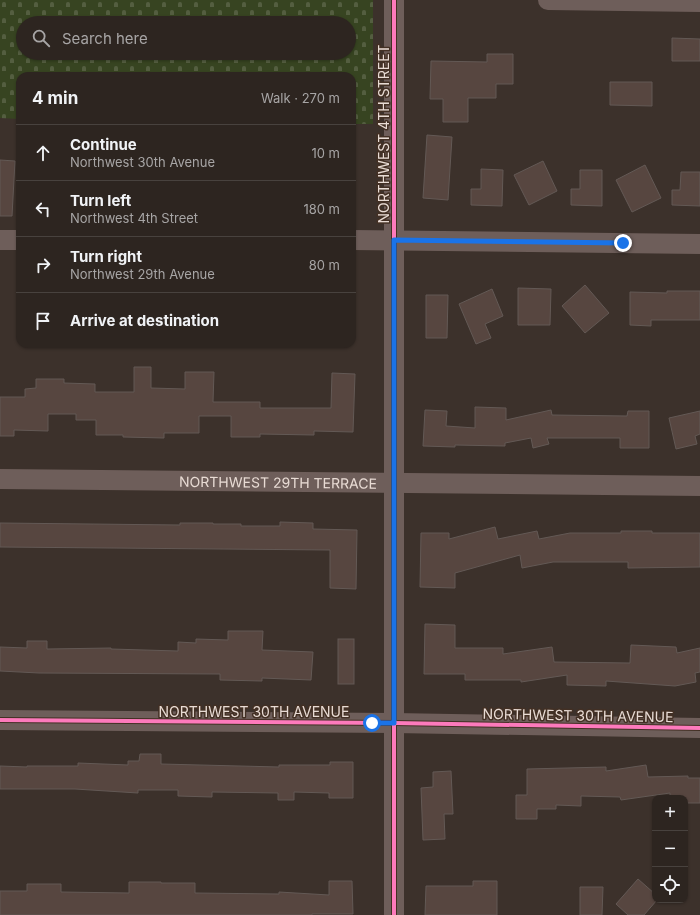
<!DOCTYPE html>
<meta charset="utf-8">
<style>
:root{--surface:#2d2520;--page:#352d29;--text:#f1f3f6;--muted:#a7a5a5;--line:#48423e}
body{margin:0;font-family:Inter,sans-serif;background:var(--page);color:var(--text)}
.controls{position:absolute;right:12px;bottom:12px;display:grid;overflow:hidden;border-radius:8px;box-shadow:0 1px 3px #0004}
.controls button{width:36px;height:36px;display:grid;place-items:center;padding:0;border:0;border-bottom:1px solid var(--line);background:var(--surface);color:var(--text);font:20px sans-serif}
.stop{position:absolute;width:12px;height:12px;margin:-9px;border:3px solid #1a73e8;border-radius:50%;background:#fff}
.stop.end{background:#1a73e8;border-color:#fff;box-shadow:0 1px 4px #0008}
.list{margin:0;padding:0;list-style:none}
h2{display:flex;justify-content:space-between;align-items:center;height:52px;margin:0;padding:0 16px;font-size:17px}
h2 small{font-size:13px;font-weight:400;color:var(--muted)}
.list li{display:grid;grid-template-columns:26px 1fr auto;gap:12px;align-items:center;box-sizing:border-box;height:56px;padding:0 16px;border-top:1px solid var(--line)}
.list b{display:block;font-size:15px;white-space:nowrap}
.list p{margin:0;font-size:13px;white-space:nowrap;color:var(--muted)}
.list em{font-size:13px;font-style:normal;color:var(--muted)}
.icon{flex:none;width:22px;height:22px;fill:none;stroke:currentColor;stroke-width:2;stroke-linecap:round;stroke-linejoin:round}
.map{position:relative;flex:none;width:700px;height:915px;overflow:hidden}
.search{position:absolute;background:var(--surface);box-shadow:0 1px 3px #0004;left:16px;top:16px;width:340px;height:44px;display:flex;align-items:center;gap:10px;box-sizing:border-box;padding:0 14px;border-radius:22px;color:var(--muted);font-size:15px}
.panel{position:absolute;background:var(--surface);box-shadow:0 1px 3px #0004;left:16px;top:72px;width:340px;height:276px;border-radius:12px}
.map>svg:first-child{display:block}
.cemetery{fill:url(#cemetery-stones);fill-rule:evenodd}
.building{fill:#574640;stroke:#635955}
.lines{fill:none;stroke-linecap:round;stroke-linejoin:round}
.street{stroke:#6e5e5a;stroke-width:20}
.cycleway-casing{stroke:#433024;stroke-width:6}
.cycleway{stroke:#fd7abc;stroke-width:4}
.route{stroke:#1a73e8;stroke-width:5}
.labels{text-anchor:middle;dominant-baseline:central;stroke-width:3;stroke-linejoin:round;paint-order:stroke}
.street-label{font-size:14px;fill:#e8dbd4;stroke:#433024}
</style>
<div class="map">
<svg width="700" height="915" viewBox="0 0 700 915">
<defs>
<pattern id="cemetery-stones" width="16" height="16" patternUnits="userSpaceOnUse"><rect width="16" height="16" fill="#374421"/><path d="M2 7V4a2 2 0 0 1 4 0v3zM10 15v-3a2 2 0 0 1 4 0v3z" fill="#545e40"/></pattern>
</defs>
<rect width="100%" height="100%" fill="#3c312b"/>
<path class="cemetery" d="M0,0H373V124H352V76H20V119L0,118ZM23,23H349V53H23Z"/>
<g class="building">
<polygon points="672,38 700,39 700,61 672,61"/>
<polygon points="487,54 513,54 513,84 496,84 496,98 468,98 468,122 443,122 443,99 430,99 431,61 487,62"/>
<polygon points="610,82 652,82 652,106 610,105"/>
<polygon points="427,135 452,137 448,200 423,198"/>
<polygon points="0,160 15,161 12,216 0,216"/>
<polygon points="543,161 557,191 529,205 514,175"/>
<polygon points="645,165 661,198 632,212 616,180"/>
<polygon points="481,169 503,170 502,206 471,205 471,189 481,189"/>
<polygon points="580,170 602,170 602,206 571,205 571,189 580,189"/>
<polygon points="681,172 700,172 700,206 672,205 672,190 680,190"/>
<polygon points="585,285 609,313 585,333 562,306"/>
<polygon points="518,288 551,289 550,325 518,325"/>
<polygon points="492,289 503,316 485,324 491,338 476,344 459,304"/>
<polygon points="667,291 700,291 700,320 651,320 651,326 630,325 630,292 667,293"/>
<polygon points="426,295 448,295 447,338 426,338"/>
<polygon points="134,367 151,367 151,388 185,389 185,372 214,372 213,402 260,402 260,408 331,408 332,373 355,374 353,432 314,431 314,435 260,434 260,437 231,437 231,416 199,416 199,433 164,433 164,438 123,437 123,435 96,435 96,420 76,420 76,414 48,414 48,431 14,430 14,436 0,436 0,397 25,397 25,389 36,388 36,379 64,379 64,383 95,384 95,392 134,392"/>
<polygon points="475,407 506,408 506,420 551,410 552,415 627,416 628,411 649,411 649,448 620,448 620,438 547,438 549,444 533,448 531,438 505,443 505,446 455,445 455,447 423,446 425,410 447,411 446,426 475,428"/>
<polygon points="700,411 700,434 695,436 697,444 676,449 669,418"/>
<polygon points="280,522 313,523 313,529 357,530 356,589 330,588 330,550 0,547 0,523 180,525 180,523 213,523 213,524 241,524 241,526 280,526"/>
<polygon points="495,527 498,539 537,531 539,539 570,533 621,533 621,531 652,531 652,533 700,533 700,567 628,568 628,562 553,562 522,568 520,555 455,573 455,588 420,587 421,533 449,533 449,539"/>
<polygon points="425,624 455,625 455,648 503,648 503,654 552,647 554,662 630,663 631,645 676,647 677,653 700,648 700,672 695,673 696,682 675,686 606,681 606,686 567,685 567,675 521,682 521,680 465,680 465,674 424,674"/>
<polygon points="228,631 263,631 262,650 313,652 311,680 262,678 262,681 220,680 220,674 39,673 0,671 0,647 27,648 27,641 47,641 47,649 111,648 111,649 178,651 178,642 196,643 196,639 228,640"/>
<rect x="338" y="639" width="16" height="45"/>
<polygon points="140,754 161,754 161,764 279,767 279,765 330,765 330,762 353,762 353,798 329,798 329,793 294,792 294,800 278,800 278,793 212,792 212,797 178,796 178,790 138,790 138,793 75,789 0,789 0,766 27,767 27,766 78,766 78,763 128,765 128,761 139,761"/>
<polygon points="646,765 648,777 688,776 688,778 700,778 700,803 685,803 685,798 670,798 670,793 621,800 620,797 581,796 581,806 556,805 556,809 537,809 537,819 516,819 516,795 527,795 527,769 606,767 606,771"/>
<polygon points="451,771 453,814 444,814 445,839 423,840 421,788 433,787 433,772"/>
<polygon points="638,879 655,894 655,900 657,900 644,915 628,915 616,904"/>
<polygon points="329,881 352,881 353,914 312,914 312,915 0,915 0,891 27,891 27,884 61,884 61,892 129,893 129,882 161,882 161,883 195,883 195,893 279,894 279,892 329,895"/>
<polygon points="473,881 497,881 497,915 425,915 426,886 473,886"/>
<polygon points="580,887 603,887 602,915 580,915"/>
</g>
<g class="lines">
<g class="street">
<polyline points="548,0 700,2"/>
<polyline points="0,240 20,240"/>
<polyline points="352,240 700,244"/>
<path id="s1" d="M0,479L700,486"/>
<polyline points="0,720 394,723 700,728"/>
<polyline points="394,915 394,0"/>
</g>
<defs>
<g id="cycleway">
<polyline points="0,720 394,723 700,728"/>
<polyline points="394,915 394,0"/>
</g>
</defs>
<use href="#cycleway" class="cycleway-casing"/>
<use href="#cycleway" class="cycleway"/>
</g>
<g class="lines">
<polyline class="route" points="372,723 394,723 394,240 623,243"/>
</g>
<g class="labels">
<g class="street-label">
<text transform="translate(383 134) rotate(-90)">NORTHWEST 4TH STREET</text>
<text stroke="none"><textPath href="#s1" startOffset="278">NORTHWEST 29TH TERRACE</textPath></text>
<text x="254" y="711">NORTHWEST 30TH AVENUE</text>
<text transform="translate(578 715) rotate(1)">NORTHWEST 30TH AVENUE</text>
</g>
</g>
</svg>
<div class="controls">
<button>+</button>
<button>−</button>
<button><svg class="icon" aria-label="locate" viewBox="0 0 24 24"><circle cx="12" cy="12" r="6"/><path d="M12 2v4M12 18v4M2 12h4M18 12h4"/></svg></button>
</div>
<div class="stop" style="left:372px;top:723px"></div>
<div class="stop end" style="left:623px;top:243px"></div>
<div class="search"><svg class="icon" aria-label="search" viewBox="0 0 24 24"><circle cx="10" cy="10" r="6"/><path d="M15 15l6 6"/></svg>Search here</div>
<section class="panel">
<h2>4 min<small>Walk · 270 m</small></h2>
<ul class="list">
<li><svg class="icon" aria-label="ahead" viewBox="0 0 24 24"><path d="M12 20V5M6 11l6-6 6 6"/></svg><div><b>Continue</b><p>Northwest 30th Avenue</p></div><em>10 m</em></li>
<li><svg class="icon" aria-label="left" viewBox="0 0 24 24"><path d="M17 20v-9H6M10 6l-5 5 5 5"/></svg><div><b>Turn left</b><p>Northwest 4th Street</p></div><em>180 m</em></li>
<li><svg class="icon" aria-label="right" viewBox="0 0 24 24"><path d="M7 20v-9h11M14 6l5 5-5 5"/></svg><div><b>Turn right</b><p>Northwest 29th Avenue</p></div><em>80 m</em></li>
<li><svg class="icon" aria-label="arrive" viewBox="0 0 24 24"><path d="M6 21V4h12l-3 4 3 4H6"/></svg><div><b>Arrive at destination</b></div></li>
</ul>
</section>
</div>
